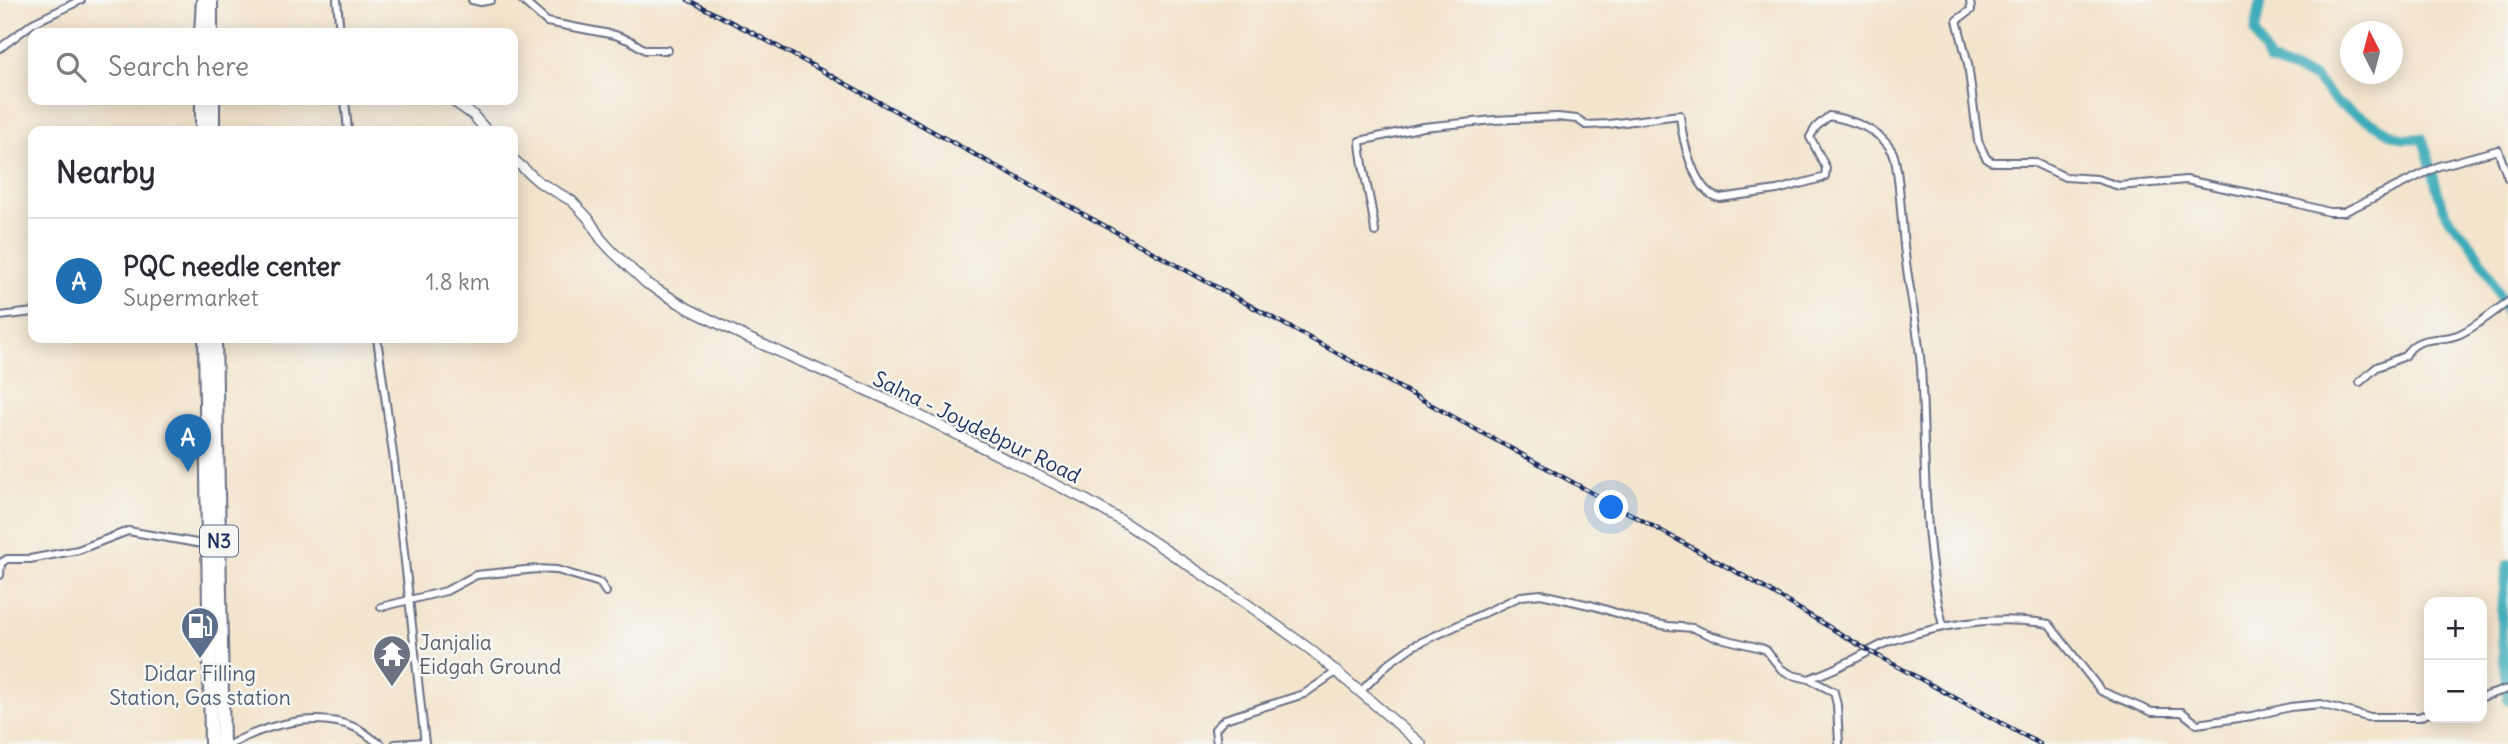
<!DOCTYPE html>
<meta charset="utf-8">
<style>
:root{--surface:#fff;--page:#f7f7f7;--text:#2b2b33;--muted:#7c7c81;--line:#e1e1e2;--accent:#1f6fb2}
body{margin:0;font-family:Delius,sans-serif;background:var(--page);color:var(--text)}
.controls{position:absolute;right:21px;bottom:21px;display:grid;overflow:hidden;border-radius:14px;box-shadow:0 4px 18px #0003}
.controls button{width:63px;height:63px;display:grid;place-items:center;padding:0;border:0;border-bottom:2px solid var(--line);background:var(--surface);color:var(--text);font:35px sans-serif}
.compass{position:absolute;left:2340px;top:21px;width:63px;height:63px;border-radius:50%;background:var(--surface);box-shadow:0 4px 18px #0003;rotate:354deg}
.you{position:absolute;left:1612px;top:508px;width:24px;height:24px;margin:-18px;border:5px solid #fff;border-radius:50%;background:#1a73e8;box-shadow:0 0 0 10px #1a73e833}
.badge{display:grid;place-items:center;width:46px;height:46px;border-radius:50%;background:var(--accent);color:#fff;font-size:23px;font-weight:700}
.pin{position:absolute;translate:-50% -58px;filter:drop-shadow(0 2px 4px #0008)}
.pin::after{content:'';position:absolute;top:37px;width:24px;height:21px;background:inherit;clip-path:polygon(0 0,100% 0,50% 100%)}
.list{margin:0;padding:0;list-style:none}
h2{display:flex;justify-content:space-between;align-items:center;height:91px;margin:0;padding:0 28px;font-size:30px}
h2 small{font-size:23px;font-weight:400;color:var(--muted)}
.list li{display:grid;grid-template-columns:46px 1fr auto;gap:21px;align-items:center;box-sizing:border-box;height:126px;padding:0 28px;border-top:2px solid var(--line)}
.list b{display:block;font-size:26px;white-space:nowrap}
.list p{margin:0;font-size:23px;white-space:nowrap;color:var(--muted)}
.list em{font-size:23px;font-style:normal;color:var(--muted)}
.icon{flex:none;width:38px;height:38px;fill:none;stroke:currentColor;stroke-width:2;stroke-linecap:round;stroke-linejoin:round}
.map{position:relative;flex:none;width:2508px;height:744px;overflow:hidden}
.search{position:absolute;background:var(--surface);box-shadow:0 4px 18px #0003;left:28px;top:28px;width:490px;height:77px;display:flex;align-items:center;gap:18px;box-sizing:border-box;padding:0 24px;border-radius:14px;color:var(--muted);font-size:26px}
.panel{position:absolute;background:var(--surface);box-shadow:0 4px 18px #0003;left:28px;top:126px;width:490px;height:217px;border-radius:14px}
.map>svg:first-child{display:block}
.lines{fill:none;stroke-linecap:round;stroke-linejoin:round}
.river{stroke:#3dacba;stroke-width:10}
.street-casing{stroke:#676e84;stroke-width:10}
.secondary-casing{stroke:#676e84;stroke-width:12}
.highway-casing{stroke:#676e84;stroke-width:16}
.street{stroke:#fff;stroke-width:6}
.secondary{stroke:#fff;stroke-width:9}
.highway{stroke:#fff;stroke-width:12}
.rail-casing{stroke:#1b2f5e;stroke-width:4.5}
.rail{stroke:#f6f6f2;stroke-width:2;stroke-dasharray:5;stroke-linecap:butt}
.labels{text-anchor:middle;dominant-baseline:central;stroke-width:5;stroke-linejoin:round;paint-order:stroke}
.shield{fill:#f6f6f2;stroke:#5d6b8a;stroke-width:2}
.shield-label{font-size:19px;font-weight:bold;fill:#1b2f5e}
.street-label{font-size:21px;fill:#1b2f5e;stroke:#f6f6f2}
.worship-label{font-size:21px;fill:#5b616d;stroke:#f6f6f2;text-anchor:start}
.service-label{font-size:21px;fill:#4e5e75;stroke:#f6f6f2}
</style>
<div class="map">
<svg width="2508" height="744" viewBox="0 0 2508 744">
<rect width="100%" height="100%" fill="#f6f6f2"/>
<filter id="ink" filterUnits="userSpaceOnUse"><feTurbulence type="fractalNoise" baseFrequency=".0143" numOctaves="2"/><feDisplacementMap in="SourceGraphic" scale="14" xChannelSelector="R" yChannelSelector="G"/><feConvolveMatrix kernelMatrix="1 2 1 2 8 2 1 2 1" color-interpolation-filters="sRGB"/></filter>
<filter id="wash" filterUnits="userSpaceOnUse"><feTurbulence type="fractalNoise" baseFrequency=".00686" numOctaves="4" result="noise"/><feDisplacementMap in="SourceGraphic" scale="28" xChannelSelector="R" yChannelSelector="G"/><feGaussianBlur stdDeviation="1.57" result="paint"/><feColorMatrix in="noise" values="0 0 0 0 0 0 0 0 0 0 0 0 0 0 0 0 0 1.4 0 .05"/><feComposite in="paint" operator="in"/></filter>
<g filter="url(#wash)">
<rect width="100%" height="100%" fill="#f3e4cc"/>
<g class="lines">
<g class="river">
<path d="M2261,0L2255,32L2269,61L2315,78L2338,104L2396,136L2404,139L2422,138C2433,164 2435,196 2450,220C2454,226 2460,231 2465,236C2484,260 2498,290 2508,318"/>
<path d="M2508,564C2498,609 2502,655 2508,701"/>
</g>
</g>
</g>
<g filter="url(#ink)">
<g class="lines">
<defs>
<g id="street">
<polyline points="337,0 340,33"/>
<polyline points="472,0 481,2 491,0"/>
<polyline points="522,0 547,22 615,35 631,41 645,50 668,50"/>
<polyline points="1970,0 1971,10 1957,20 1968,64 1978,141 1986,158 1992,162 2033,162 2065,177 2097,179 2119,186 2186,180 2288,201 2329,212 2344,212 2439,166 2498,150 2508,178"/>
<polyline points="0,48 33,23 81,0"/>
<polyline points="345,100 348,131"/>
<path d="M1375,232C1372,201 1362,172 1360,141L1423,127L1494,120L1557,117L1577,119L1586,125L1609,124L1680,115C1682,138 1694,194 1720,198L1777,190L1822,178L1825,176L1826,168L1810,137L1816,127L1829,116C1853,120 1880,130 1892,151C1899,162 1902,228 1904,246C1908,286 1918,326 1921,367C1926,454 1922,541 1943,626"/>
<polyline points="0,316 33,312"/>
<polyline points="377,338 394,461 425,744"/>
<path d="M2360,382L2377,367L2405,356C2417,333 2441,343 2460,334C2477,326 2493,312 2508,302"/>
<polyline points="0,575 1,563 7,559 30,559 78,550 128,531 208,545"/>
<polyline points="381,607 446,591 476,575 537,569 557,570 600,583 606,592"/>
<path d="M1809,679C1821,674 1833,670 1844,664C1859,658 1873,648 1888,642C1939,625 1996,614 2049,624L2101,691L2152,712H2182L2197,724L2252,716L2290,707L2321,704L2367,717H2419L2429,713"/>
<polyline points="1360,692 1389,663 1413,646 1521,596 1541,594 1594,606 1642,621 1668,626 1693,628 1712,636 1761,648 1766,650 1781,669 1792,675 1809,679 1834,692 1837,705 1839,744"/>
<polyline points="2482,697 2508,689"/>
<path d="M231,744C267,725 314,711 354,727C365,731 372,740 381,744"/>
<polyline points="395,744 425,742"/>
<polyline points="1217,744 1215,729 1225,719 1304,694 1336,672"/>
</g>
<g id="secondary">
<polyline points="452,100 473,115 487,131"/>
<polyline points="513,159 539,182 572,201 588,218 601,239 613,252 646,283 689,309 748,338 897,404 1086,500 1122,521 1247,604 1311,650 1421,744"/>
</g>
<g id="highway">
<polyline points="211,0 211,33"/>
<polyline points="201,33 203,0"/>
<polyline points="202,100 202,131"/>
<polyline points="213,100 213,131"/>
<polyline points="205,338 211,744"/>
<polyline points="215,338 223,744"/>
</g>
</defs>
<use href="#street" class="street-casing"/>
<use href="#secondary" class="secondary-casing"/>
<use href="#highway" class="highway-casing"/>
<use href="#street" class="street"/>
<use href="#secondary" class="secondary"/>
<use href="#highway" class="highway"/>
<defs>
<polyline id="rail" points="688,0 753,33 1751,580 1869,651 2040,744"/>
</defs>
<use href="#rail" class="rail-casing"/>
<use href="#rail" class="rail"/>
</g>
</g>
<defs>
<symbol id="fuel-pin" viewBox="-11 -11 22 30"><path d="M0 17L-7.5 6A9.5 9.5 0 1 1 7.5 6Z" fill="#5c6f8a" stroke="#f6f6f2"/><path d="M-5.5-6h7V0h2V4h1.3V-2.5L3-4.5l.8-.8L6-3V5H2.5V1h-1V6h-7ZM-4.2-4.7v3.2H.2V-4.7Z" fill="#fff"/></symbol>
<symbol id="temple-pin" viewBox="-11 -11 22 30"><path d="M0 17L-7.5 6A9.5 9.5 0 1 1 7.5 6Z" fill="#6b7280" stroke="#f6f6f2"/><path d="M0-6L5-2H3V0L6.5 2.5H4V6H1.5V3h-3V6H-4V2.5H-6.5L-3 0V-2H-5Z" fill="#fff"/></symbol>
</defs>
<g fill-rule="evenodd">
<use href="#fuel-pin" x="178" y="604" width="44" height="60"/>
<use href="#temple-pin" x="370" y="632" width="44" height="60"/>
</g>
<g class="labels">
<rect class="shield" x="200" y="525.5" width="38" height="31" rx="5"/>
<g class="shield-label">
<text x="219" y="541">N3</text>
</g>
<g class="street-label">
<text transform="translate(977 427) rotate(26)">Salna - Joydebpur Road</text>
</g>
<g class="worship-label">
<text x="419" y="642">Janjalia<tspan x="419" dy="24">Eidgah Ground</tspan></text>
</g>
<g class="service-label">
<text x="200" y="673">Didar Filling<tspan x="200" dy="24">Station, Gas station</tspan></text>
</g>
</g>
</svg>
<div class="controls">
<button>+</button>
<button>−</button>
</div>
<svg class="compass" viewBox="-18 -18 36 36"><path d="M0-13l5 13h-10z" fill="#e53935"/><path d="M0 13l5-13h-10z" fill="#7c7c81"/></svg>
<div class="you"></div>
<div class="pin badge" style="left:188px;top:472px">A</div>
<div class="search"><svg class="icon" aria-label="search" viewBox="0 0 24 24"><circle cx="10" cy="10" r="6"/><path d="M15 15l6 6"/></svg>Search here</div>
<section class="panel">
<h2>Nearby<small></small></h2>
<ul class="list">
<li><span class="badge">A</span><div><b>PQC needle center</b><p>Supermarket</p></div><em>1.8 km</em></li>
</ul>
</section>
</div>
